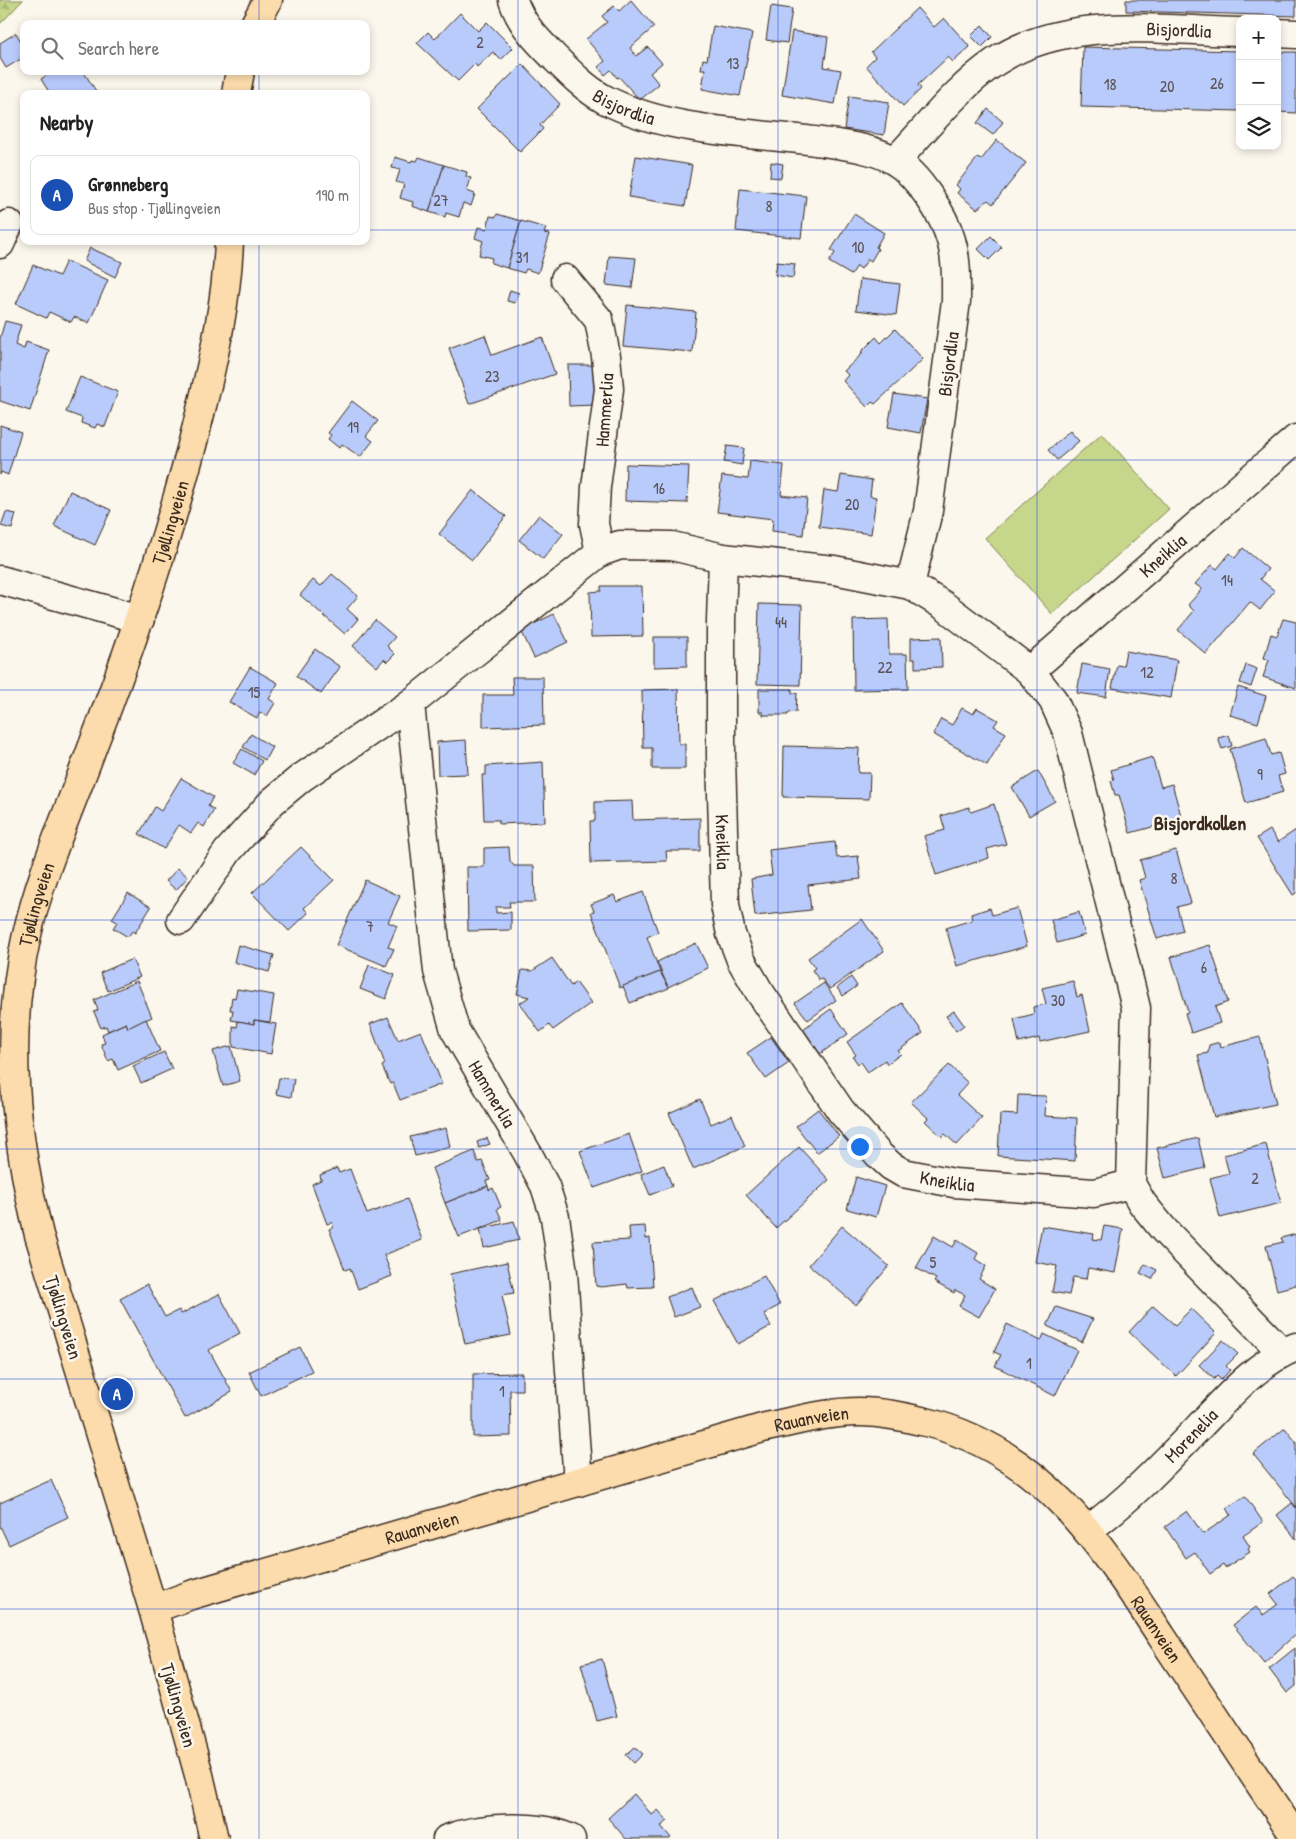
<!DOCTYPE html>
<meta charset="utf-8">
<style>
:root{--surface:#fff;--page:#f2f2f2;--text:#222;--muted:#767676;--line:#e0e0e0;--accent:#7c3aed}
body{margin:0;font-family:"Patrick Hand",sans-serif;background:var(--page);color:var(--text)}
.controls{position:absolute;right:15px;top:15px;display:grid;overflow:hidden;border-radius:10px;box-shadow:0 2px 8px #0003}
.controls button{width:45px;height:45px;display:grid;place-items:center;padding:0;border:0;border-bottom:1px solid var(--line);background:var(--surface);color:var(--text);font:25px sans-serif}
.you{position:absolute;left:859px;top:1146px;width:18px;height:18px;margin:-12px;border:4px solid #fff;border-radius:50%;background:#1a73e8;box-shadow:0 0 0 8px #1a73e833}
.badge{display:grid;place-items:center;width:32px;height:32px;border-radius:50%;background:var(--accent);color:#fff;font-size:16px;font-weight:700}
.pin{position:absolute;translate:-50% -50%;border:2px solid #fff;box-shadow:0 1px 5px #0006}
.list{margin:0;padding:0;list-style:none}
h2{display:flex;justify-content:space-between;align-items:center;height:65px;margin:0;padding:0 20px;font-size:21px}
h2 small{font-size:16px;font-weight:400;color:var(--muted)}
.list li{display:grid;grid-template-columns:32px 1fr auto;gap:15px;align-items:center;box-sizing:border-box;height:80px;margin:0 10px 10px;padding:0 10px;border:1px solid var(--line);border-radius:10px}
.list b{display:block;font-size:19px;white-space:nowrap}
.list p{margin:0;font-size:16px;white-space:nowrap;color:var(--muted)}
.list em{font-size:16px;font-style:normal;color:var(--muted)}
.icon{flex:none;width:28px;height:28px;fill:none;stroke:currentColor;stroke-width:2;stroke-linecap:round;stroke-linejoin:round}
.map{position:relative;flex:none;width:1296px;height:1839px;overflow:hidden}
.search{position:absolute;background:var(--surface);box-shadow:0 2px 8px #0003;left:20px;top:20px;width:350px;height:55px;display:flex;align-items:center;gap:12px;box-sizing:border-box;padding:0 18px;border-radius:10px;color:var(--muted);font-size:19px}
.panel{position:absolute;background:var(--surface);box-shadow:0 2px 8px #0003;left:20px;top:90px;width:350px;height:155px;border-radius:10px}
.map>svg:first-child{display:block}
.forest{fill:url(#forest-firs);stroke:#808054}
.garden{fill:#c6d78b;stroke:#808054}
.building{fill:#b9cbfb;stroke:#3b2a1e}
.lines{fill:none;stroke-linecap:round;stroke-linejoin:round}
.minor-casing{stroke:#3b2a1e;stroke-width:31}
.major-casing{stroke:#3b2a1e;stroke-width:31}
.minor{stroke:#fbf7ec;stroke-width:28}
.major{stroke:#fcdcac;stroke-width:28}
.grid{fill:none;stroke:#1d4ed8;stroke-width:1;stroke-opacity:0.55}
.labels{text-anchor:middle;dominant-baseline:central;stroke-width:5;stroke-linejoin:round;paint-order:stroke}
.number-label{font-size:16px;fill:#5a5255}
.street-label{font-size:19px;fill:#3b2a1e;stroke:#fbf7ec}
.neighbourhood-label{font-size:20px;font-weight:bold;fill:#3b2a1e;stroke:#fbf7ec}
</style>
<div class="map">
<svg width="1296" height="1839" viewBox="0 0 1296 1839">
<defs>
<pattern id="forest-firs" width="22" height="20" patternUnits="userSpaceOnUse" patternTransform="scale(1.25)"><rect width="22" height="20" fill="#c6d78b"/><path d="M5 1l3.5 6h-7zM16 11l3.5 6h-7z" fill="#abb978"/></pattern>
</defs>
<rect width="100%" height="100%" fill="#fbf7ec"/>
<filter id="ink" filterUnits="userSpaceOnUse"><feTurbulence type="fractalNoise" baseFrequency=".02" numOctaves="2"/><feDisplacementMap in="SourceGraphic" scale="10" xChannelSelector="R" yChannelSelector="G"/><feConvolveMatrix kernelMatrix="1 2 1 2 8 2 1 2 1" color-interpolation-filters="sRGB"/></filter>
<g filter="url(#ink)">
<polygon class="forest" points="0,0 23,0 0,24"/>
<polygon class="garden" points="1102,433 1169,509 1052,614 985,538"/>
<g class="building">
<polygon points="631,0 654,27 630,48 636,56 648,47 662,63 650,73 659,84 640,100 619,77 617,78 611,70 605,75 598,67 605,61 586,39 607,22 602,16 614,6 619,11"/>
<polygon points="1126,0 1296,0 1296,16 1126,11"/>
<polygon points="771,6 792,9 787,43 766,40"/>
<polygon points="917,8 934,27 944,18 970,47 953,62 948,57 918,85 921,89 903,106 866,66 875,57 871,52"/>
<polygon points="460,13 478,31 487,22 513,48 501,60 493,52 477,67 475,64 458,81 417,43 428,32 435,39"/>
<polygon points="982,25 992,37 982,47 971,36"/>
<polygon points="713,26 752,33 740,96 702,89 705,69 701,69 703,59 707,60"/>
<polygon points="792,31 828,37 824,67 841,70 835,104 782,95"/>
<polygon points="16,33 24,46 24,57 6,68 0,58 0,43"/>
<polygon points="1083,47 1240,51 1240,111 1081,107"/>
<polygon points="1277,52 1296,52 1296,113 1277,112"/>
<polygon points="522,64 560,104 540,125 543,129 520,152 477,109"/>
<polygon points="53,71 83,71 98,94 46,94 49,92 41,79"/>
<polygon points="849,96 889,102 884,135 844,129"/>
<polygon points="988,109 1003,122 993,135 977,123"/>
<polygon points="997,140 1026,163 993,204 988,200 977,209 957,193 960,189 956,185 978,157 981,160"/>
<polygon points="636,156 692,165 685,206 629,197"/>
<polygon points="395,157 411,162 412,160 417,161 419,157 444,165 429,212 412,206 413,202 400,198 404,184 396,182 400,170 392,168"/>
<polygon points="771,162 783,164 781,178 770,177"/>
<polygon points="444,165 467,172 466,177 471,178 467,191 475,194 471,206 463,203 459,217 446,213 445,217 429,212"/>
<polygon points="740,189 806,196 801,238 736,231"/>
<polygon points="497,214 521,221 507,268 491,263 492,258 479,255 483,241 475,238 478,227 487,229 490,216 496,217"/>
<polygon points="854,214 884,233 876,247 878,249 871,261 868,259 861,269 857,266 851,275 829,262 835,253 831,250"/>
<polygon points="521,221 546,228 544,233 550,234 538,273 526,269 524,273 507,268"/>
<polygon points="991,236 1002,247 989,260 978,249"/>
<polygon points="90,248 122,262 115,277 84,261"/>
<polygon points="609,256 636,258 632,288 606,285"/>
<polygon points="66,261 108,280 89,323 74,317 71,322 49,312 46,318 16,304 33,265 59,276"/>
<polygon points="777,262 795,264 793,278 775,275"/>
<polygon points="860,279 900,284 896,315 856,310"/>
<polygon points="510,290 519,293 515,303 507,301"/>
<polygon points="627,305 696,312 692,352 623,346"/>
<polygon points="5,321 21,325 15,345 24,349 26,342 49,350 30,411 0,401 0,338"/>
<polygon points="895,329 923,359 875,404 872,402 867,407 843,381 848,375 844,371 863,353 861,352 876,337 881,343"/>
<polygon points="485,335 492,355 542,337 555,374 469,404 449,348"/>
<polygon points="568,365 596,365 596,405 569,406"/>
<polygon points="80,377 118,392 105,427 97,424 95,428 81,423 82,418 66,412"/>
<polygon points="894,394 927,399 921,433 888,427"/>
<polygon points="352,401 378,421 366,436 373,441 360,457 342,444 339,448 328,439 331,435 328,433"/>
<polygon points="0,425 21,432 8,475 1,472 0,475"/>
<polygon points="1070,431 1079,441 1057,460 1048,450"/>
<polygon points="727,446 744,448 742,465 724,462"/>
<polygon points="750,461 784,465 781,495 807,498 803,535 772,531 773,519 717,512 722,476 748,479"/>
<polygon points="626,464 689,466 687,503 625,501"/>
<polygon points="841,475 872,480 870,496 876,497 871,534 819,527 824,490 838,492"/>
<polygon points="473,490 506,516 472,560 439,534"/>
<polygon points="70,491 111,510 95,545 54,526"/>
<polygon points="6,512 16,514 12,529 1,526"/>
<polygon points="539,515 563,534 543,559 519,540"/>
<polygon points="1243,548 1268,569 1260,579 1275,591 1260,610 1250,602 1206,654 1178,630 1194,611 1188,605 1202,589 1195,584 1212,565 1217,569 1230,553 1235,558"/>
<polygon points="332,574 358,596 347,609 358,619 345,634 300,595 313,580 321,586"/>
<polygon points="601,586 642,586 643,636 591,637 590,592 601,591"/>
<polygon points="759,604 802,605 800,685 757,684"/>
<polygon points="554,614 568,642 534,658 521,630"/>
<polygon points="888,619 889,654 907,654 908,689 854,690 853,620"/>
<polygon points="1283,619 1296,622 1296,688 1263,677 1269,660 1264,658 1271,634 1277,636"/>
<polygon points="375,620 395,637 387,646 395,654 387,662 384,659 377,667 353,646"/>
<polygon points="654,637 687,637 687,666 654,667"/>
<polygon points="941,637 942,667 915,668 915,659 911,659 911,638"/>
<polygon points="315,649 340,667 321,694 296,676"/>
<polygon points="1126,651 1177,660 1171,698 1112,688 1117,665 1123,666"/>
<polygon points="1082,664 1110,669 1106,697 1077,693"/>
<polygon points="1246,665 1257,669 1251,687 1240,683"/>
<polygon points="250,667 278,683 269,699 275,703 267,716 260,712 257,718 229,702"/>
<polygon points="512,677 543,677 544,725 483,727 483,695 513,695"/>
<polygon points="1238,687 1266,696 1258,723 1230,715"/>
<polygon points="678,689 679,744 685,744 685,769 652,769 652,748 643,748 642,690"/>
<polygon points="759,689 792,689 792,693 797,693 796,712 788,713 788,715 763,715 763,712 759,712"/>
<polygon points="962,708 973,714 977,708 998,720 994,726 1006,733 987,765 933,734 941,719 952,725"/>
<polygon points="251,734 272,747 265,760 243,747"/>
<polygon points="1229,735 1232,746 1222,749 1218,738"/>
<polygon points="1266,738 1271,755 1279,753 1285,774 1278,776 1283,792 1246,803 1230,749"/>
<polygon points="466,740 468,774 438,775 437,742"/>
<polygon points="784,746 859,748 858,773 870,773 869,799 783,797"/>
<polygon points="242,749 262,761 254,775 233,763"/>
<polygon points="1152,757 1161,787 1172,784 1182,819 1130,833 1119,795 1115,795 1111,781 1114,780 1111,770"/>
<polygon points="543,762 545,822 499,824 499,820 484,820 482,775 486,775 486,766"/>
<polygon points="1038,771 1055,801 1029,816 1012,787"/>
<polygon points="181,778 213,797 208,806 214,810 204,827 198,823 191,833 179,825 164,849 139,834 155,807 161,811"/>
<polygon points="632,801 633,820 700,818 700,851 666,851 667,861 591,863 590,821 595,821 595,802"/>
<polygon points="994,804 1006,844 987,849 989,858 936,875 924,836 945,830 941,816 969,807 971,812"/>
<polygon points="1270,830 1278,842 1296,830 1296,893 1293,895 1257,838"/>
<polygon points="835,842 837,858 858,856 861,879 808,885 811,910 755,916 751,879 772,875 769,850"/>
<polygon points="301,847 334,880 304,908 308,913 289,931 252,893"/>
<polygon points="509,847 510,861 514,866 534,866 535,902 509,902 510,907 496,907 496,913 511,912 511,930 468,931 467,867 484,867 484,848"/>
<polygon points="1176,850 1191,903 1177,907 1183,931 1157,939 1139,880 1145,878 1140,860"/>
<polygon points="178,868 188,877 176,890 166,881"/>
<polygon points="365,880 400,896 388,922 397,926 388,947 394,949 386,966 336,945"/>
<polygon points="643,892 658,932 647,937 660,972 620,988 591,912 594,911 591,904 614,895 617,902"/>
<polygon points="128,893 151,907 135,933 132,931 128,937 113,928 117,922 112,919"/>
<polygon points="990,908 992,915 1017,908 1027,946 957,966 946,928 972,920 971,914"/>
<polygon points="1079,912 1085,935 1057,943 1051,920"/>
<polygon points="862,919 884,951 830,989 822,979 819,980 812,970 815,968 808,958"/>
<polygon points="696,943 708,968 668,987 657,962"/>
<polygon points="238,945 274,955 269,972 234,962"/>
<polygon points="1210,945 1228,1002 1215,1007 1220,1023 1191,1033 1185,1013 1188,1012 1171,957"/>
<polygon points="552,958 571,986 576,982 591,1003 553,1030 549,1025 540,1032 520,1003 529,997 517,994 522,970 532,971"/>
<polygon points="132,959 140,977 108,991 100,973"/>
<polygon points="369,965 395,975 386,999 360,989"/>
<polygon points="660,972 669,988 630,1003 623,986"/>
<polygon points="851,977 857,986 843,996 837,988"/>
<polygon points="137,981 152,1017 128,1028 126,1023 108,1031 106,1026 101,1028 94,1012 98,1010 94,1000"/>
<polygon points="1073,981 1077,997 1082,995 1090,1031 1040,1042 1039,1038 1019,1043 1014,1019 1034,1014 1033,1007 1046,1004 1042,988"/>
<polygon points="824,983 836,1000 808,1020 795,1003"/>
<polygon points="237,989 274,995 270,1022 254,1020 254,1024 231,1020 233,1010 230,1010 232,997 235,998"/>
<polygon points="902,1003 923,1033 898,1051 901,1054 887,1064 885,1060 868,1072 861,1062 858,1064 853,1057 856,1055 847,1042"/>
<polygon points="831,1009 848,1034 820,1054 803,1029"/>
<polygon points="954,1011 964,1025 956,1031 946,1016"/>
<polygon points="388,1017 398,1040 421,1031 442,1084 400,1100 393,1083 390,1084 382,1066 385,1064 370,1024"/>
<polygon points="146,1019 160,1051 118,1070 113,1059 108,1061 101,1044 105,1043 102,1034 126,1023 128,1028"/>
<polygon points="254,1020 276,1024 271,1054 233,1047 233,1026 237,1027 238,1021 254,1024"/>
<polygon points="771,1037 789,1063 766,1079 747,1053"/>
<polygon points="1260,1037 1276,1104 1214,1117 1198,1055 1208,1053 1209,1045 1220,1042 1221,1047"/>
<polygon points="231,1046 240,1081 223,1086 213,1051"/>
<polygon points="164,1052 172,1069 141,1083 133,1066"/>
<polygon points="949,1065 968,1083 957,1095 982,1118 957,1145 945,1134 942,1137 925,1121 928,1118 911,1102"/>
<polygon points="279,1078 294,1079 291,1097 276,1094"/>
<polygon points="1018,1095 1046,1096 1045,1116 1077,1118 1075,1161 998,1156 1000,1114 1017,1115"/>
<polygon points="700,1099 711,1124 732,1115 745,1146 693,1169 669,1113"/>
<polygon points="818,1109 839,1136 817,1153 796,1126"/>
<polygon points="446,1128 450,1147 415,1156 410,1137"/>
<polygon points="629,1134 642,1171 594,1188 580,1151"/>
<polygon points="487,1138 490,1144 479,1148 477,1142"/>
<polygon points="1198,1138 1205,1168 1165,1178 1157,1148"/>
<polygon points="1266,1144 1281,1203 1220,1218 1210,1178 1229,1173 1224,1155"/>
<polygon points="799,1147 829,1180 776,1228 746,1195"/>
<polygon points="474,1151 478,1162 482,1161 490,1180 486,1181 488,1186 445,1203 432,1168"/>
<polygon points="664,1165 672,1186 650,1195 641,1174"/>
<polygon points="337,1168 339,1173 350,1169 367,1214 407,1199 422,1240 384,1255 392,1276 358,1289 350,1268 345,1270 329,1229 333,1227 332,1222 327,1224 312,1184 321,1180 320,1175"/>
<polygon points="856,1177 885,1186 876,1217 847,1209"/>
<polygon points="488,1186 489,1190 493,1188 501,1207 497,1209 502,1220 459,1237 445,1203"/>
<polygon points="514,1221 519,1240 484,1248 480,1229"/>
<polygon points="645,1226 646,1239 650,1238 653,1287 628,1288 627,1284 601,1287 596,1286 593,1242 630,1240 629,1227"/>
<polygon points="842,1226 889,1266 856,1305 809,1265"/>
<polygon points="1042,1226 1094,1234 1093,1239 1101,1240 1104,1226 1123,1229 1115,1273 1088,1268 1086,1279 1073,1277 1069,1295 1052,1292 1057,1266 1035,1262"/>
<polygon points="1296,1234 1296,1285 1277,1290 1266,1246 1283,1242 1281,1238"/>
<polygon points="934,1236 953,1247 957,1240 978,1253 975,1259 986,1266 979,1279 995,1289 979,1317 959,1306 965,1295 955,1290 954,1293 934,1282 936,1279 916,1268"/>
<polygon points="507,1262 514,1293 502,1295 511,1335 465,1344 450,1274"/>
<polygon points="1145,1264 1157,1270 1152,1279 1140,1273"/>
<polygon points="764,1276 780,1305 764,1314 771,1326 738,1344 714,1301"/>
<polygon points="147,1284 165,1317 179,1310 181,1314 219,1294 240,1333 209,1350 232,1392 185,1418 120,1299"/>
<polygon points="692,1287 700,1307 674,1317 667,1297"/>
<polygon points="1153,1306 1175,1325 1191,1309 1216,1333 1176,1376 1129,1332"/>
<polygon points="1056,1307 1093,1319 1082,1342 1047,1326"/>
<polygon points="1007,1324 1041,1341 1044,1334 1077,1350 1055,1396 995,1366 1001,1355 994,1352"/>
<polygon points="1223,1340 1238,1354 1226,1366 1230,1370 1221,1380 1217,1376 1214,1379 1199,1365"/>
<polygon points="300,1347 312,1371 261,1396 249,1372"/>
<polygon points="522,1373 522,1390 510,1390 511,1436 473,1437 473,1374"/>
<polygon points="1285,1428 1296,1442 1296,1507 1253,1454"/>
<polygon points="51,1480 68,1517 9,1545 0,1526 0,1503"/>
<polygon points="1245,1496 1263,1522 1243,1536 1250,1547 1248,1549 1250,1552 1225,1568 1223,1565 1210,1574 1195,1552 1186,1558 1165,1527 1187,1511 1203,1534 1231,1515 1227,1508"/>
<polygon points="1292,1503 1296,1508 1296,1539 1277,1515"/>
<polygon points="1293,1576 1296,1579 1296,1634 1264,1663 1233,1625 1256,1607 1263,1615 1278,1604 1270,1594"/>
<polygon points="1295,1648 1296,1686 1287,1693 1269,1669"/>
<polygon points="602,1659 617,1716 597,1721 581,1664"/>
<polygon points="635,1747 643,1754 634,1763 626,1755"/>
<polygon points="634,1794 652,1815 658,1810 668,1821 661,1826 671,1838 669,1839 626,1839 608,1818"/>
</g>
<g class="lines">
<defs>
<g id="minor">
<path id="s1" d="M513,0C521,25 539,42 557,60C571,74 586,89 604,99C667,132 745,132 815,141C841,145 872,147 895,161C918,175 944,215 951,240C957,260 956,280 956,301L928,511L910,585"/>
<polyline points="1277,33 1296,34"/>
<path id="s2" d="M895,161C926,129 958,87 995,62C1065,15 1160,30 1240,32"/>
<polyline points="0,244 9,224"/>
<polyline points="565,279 599,320 606,356 609,389 596,487 594,524 600,552"/>
<path id="s3" d="M723,558L721,621V756L725,905L731,934L741,960L759,991L841,1111L879,1155L891,1166L903,1173L954,1183L1094,1193L1131,1184"/>
<polyline points="0,580 140,619"/>
<path id="s4" d="M1030,671L1296,439"/>
<path id="s5" d="M410,704L438,971L455,1030L528,1154L545,1186L555,1217L563,1273L578,1482"/>
<polyline points="181,920 228,851 272,802 301,778 410,704 600,552 620,545 672,546 723,558 834,570 910,585 943,605 1030,671 1053,700 1068,733 1136,1008 1131,1184 1142,1203 1164,1230 1282,1352"/>
<path id="s6" d="M1088,1530C1129,1500 1162,1465 1197,1429C1226,1399 1257,1362 1296,1347"/>
<path d="M447,1839C479,1827 540,1823 571,1839"/>
</g>
<g id="major">
<polyline points="255,24 268,0"/>
<polyline points="236,94 240,71"/>
<path id="s7" d="M153,1609L191,1595L766,1427C796,1421 827,1412 859,1412C882,1412 904,1417 926,1422C1042,1451 1100,1543 1162,1637C1207,1704 1251,1771 1296,1838"/>
<path id="s8" d="M214,1839L199,1775L153,1609L39,1235C15,1138 4,1038 26,939C40,874 69,811 92,748C134,639 172,528 200,414C214,358 227,299 229,241"/>
</g>
</defs>
<use href="#minor" class="minor-casing"/>
<use href="#major" class="major-casing"/>
<use href="#minor" class="minor"/>
<use href="#major" class="major"/>
</g>
</g>
<path class="grid" d="M259,0V24M518,0V1839M778,0V1839M1037,0V1839M259,71V94M0,230H24M366,230H1296M259,241V1839M0,460H1296M0,690H1296M0,920H1296M0,1149H1296M0,1379H1296M0,1609H1296"/>
<g class="labels">
<g class="number-label">
<text x="480" y="42">2</text>
<text x="733" y="63">13</text>
<text x="1217" y="83">26</text>
<text x="1110" y="84">18</text>
<text x="1167" y="86">20</text>
<text x="441" y="200">27</text>
<text x="769" y="206">8</text>
<text x="858" y="247">10</text>
<text x="522" y="257">31</text>
<text x="492" y="376">23</text>
<text x="353" y="427">19</text>
<text x="659" y="488">16</text>
<text x="852" y="504">20</text>
<text x="1227" y="580">14</text>
<text x="781" y="622">44</text>
<text x="885" y="667">22</text>
<text x="1147" y="672">12</text>
<text x="254" y="692">15</text>
<text x="1260" y="774">9</text>
<text x="1174" y="878">8</text>
<text x="370" y="926">7</text>
<text x="1204" y="967">6</text>
<text x="1058" y="1000">30</text>
<text x="1255" y="1178">2</text>
<text x="933" y="1262">5</text>
<text x="1029" y="1363">1</text>
<text x="502" y="1391">1</text>
</g>
<g class="street-label">
<text stroke="none"><textPath href="#s2" startOffset="331">Bisjordlia</textPath></text>
<text stroke="none"><textPath href="#s1" startOffset="158">Bisjordlia</textPath></text>
<text transform="translate(948 364) rotate(-83)">Bisjordlia</text>
<text transform="translate(604 410) rotate(-86)">Hammerlia</text>
<text stroke="none"><textPath href="#s8" startOffset="1369">Tjøllingveien</textPath></text>
<text stroke="none"><textPath href="#s4" startOffset="176">Kneiklia</textPath></text>
<text stroke="none"><textPath href="#s3" startOffset="284">Kneiklia</textPath></text>
<text stroke="none"><textPath href="#s8" startOffset="964">Tjøllingveien</textPath></text>
<text stroke="none"><textPath href="#s5" startOffset="404">Hammerlia</textPath></text>
<text stroke="none"><textPath href="#s3" startOffset="719">Kneiklia</textPath></text>
<text transform="translate(64 1317) rotate(73)">Tjøllingveien</text>
<text stroke="none"><textPath href="#s7" startOffset="686">Rauanveien</textPath></text>
<text stroke="none"><textPath href="#s6" startOffset="140">Morenelia</textPath></text>
<text stroke="none"><textPath href="#s7" startOffset="281">Rauanveien</textPath></text>
<text stroke="none"><textPath href="#s7" startOffset="1120">Rauanveien</textPath></text>
<text transform="translate(179 1705) rotate(74)">Tjøllingveien</text>
</g>
<g class="neighbourhood-label">
<text x="1200" y="822">Bisjordkollen</text>
</g>
</g>
</svg>
<div class="controls">
<button>+</button>
<button>−</button>
<button><svg class="icon" aria-label="layers" viewBox="0 0 24 24"><path d="M12 4l9 5-9 5-9-5zM3 14l9 5 9-5"/></svg></button>
</div>
<div class="you"></div>
<div class="pin badge" style="left:117px;top:1394px;background:#1a4fb4">A</div>
<div class="search"><svg class="icon" aria-label="search" viewBox="0 0 24 24"><circle cx="10" cy="10" r="6"/><path d="M15 15l6 6"/></svg>Search here</div>
<section class="panel">
<h2>Nearby<small></small></h2>
<ul class="list">
<li><span class="badge" style="background:#1a4fb4">A</span><div><b>Grønneberg</b><p>Bus stop · Tjøllingveien</p></div><em>190 m</em></li>
</ul>
</section>
</div>
